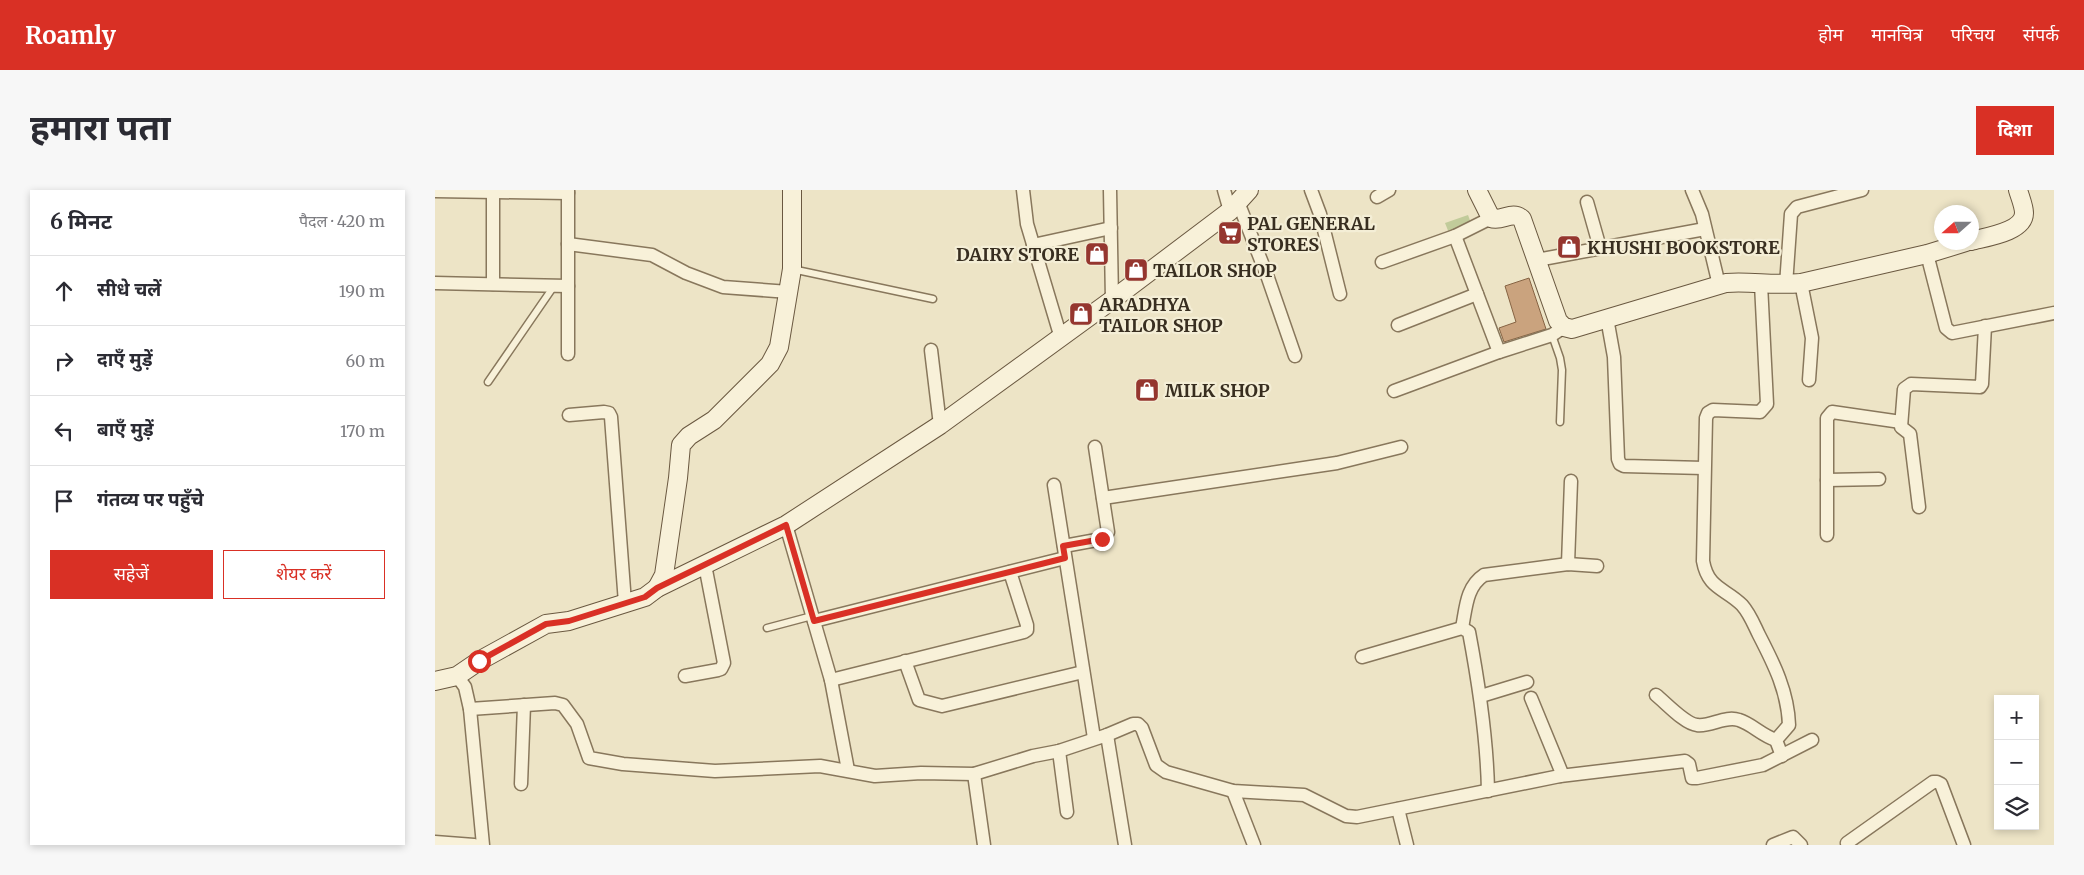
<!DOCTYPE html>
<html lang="hi">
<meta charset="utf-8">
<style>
:root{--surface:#fff;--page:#f7f7f7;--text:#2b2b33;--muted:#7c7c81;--line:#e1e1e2;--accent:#d93025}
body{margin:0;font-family:Merriweather,"Noto Sans Devanagari",serif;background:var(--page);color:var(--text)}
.controls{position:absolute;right:15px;bottom:15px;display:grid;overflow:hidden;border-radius:0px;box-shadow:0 2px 8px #0003}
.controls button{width:45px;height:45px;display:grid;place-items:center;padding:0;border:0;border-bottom:1px solid var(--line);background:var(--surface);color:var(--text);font:25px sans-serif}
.compass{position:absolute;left:1499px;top:15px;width:45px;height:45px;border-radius:50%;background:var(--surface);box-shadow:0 2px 8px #0003;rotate:249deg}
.stop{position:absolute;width:15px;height:15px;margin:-11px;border:4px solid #d93025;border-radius:50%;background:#fff}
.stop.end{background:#d93025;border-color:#fff;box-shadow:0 1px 5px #0008}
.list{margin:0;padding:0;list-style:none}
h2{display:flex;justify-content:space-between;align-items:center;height:65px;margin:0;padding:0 20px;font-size:21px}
h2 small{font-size:16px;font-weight:400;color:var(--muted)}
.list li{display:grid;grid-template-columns:32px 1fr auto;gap:15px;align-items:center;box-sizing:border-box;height:70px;padding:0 20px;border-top:1px solid var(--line)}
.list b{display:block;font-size:19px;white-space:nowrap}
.list em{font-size:16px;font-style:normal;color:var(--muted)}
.actions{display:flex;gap:10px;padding:15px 20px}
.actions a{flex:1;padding:11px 0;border:1px solid var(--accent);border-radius:0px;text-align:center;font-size:18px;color:var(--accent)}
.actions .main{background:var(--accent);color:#fff}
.icon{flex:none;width:28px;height:28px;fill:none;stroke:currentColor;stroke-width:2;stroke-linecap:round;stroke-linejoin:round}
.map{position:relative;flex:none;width:1619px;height:655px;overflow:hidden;border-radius:0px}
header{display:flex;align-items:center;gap:30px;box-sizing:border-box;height:70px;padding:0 25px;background:var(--accent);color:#fff}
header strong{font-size:24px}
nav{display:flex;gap:28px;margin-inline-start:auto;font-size:18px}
.intro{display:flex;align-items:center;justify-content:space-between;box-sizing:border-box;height:120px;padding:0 30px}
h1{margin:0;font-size:35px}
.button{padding:12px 22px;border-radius:0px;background:var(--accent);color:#fff;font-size:18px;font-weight:700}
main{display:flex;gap:30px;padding:0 30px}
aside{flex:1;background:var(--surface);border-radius:0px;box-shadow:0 2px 8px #0003}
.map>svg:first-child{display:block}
.green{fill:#c1cb9a}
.building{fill:#caa37e;stroke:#866343}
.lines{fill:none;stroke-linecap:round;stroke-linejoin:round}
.lane-casing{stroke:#88775c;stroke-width:9}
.street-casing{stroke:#88775c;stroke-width:15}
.secondary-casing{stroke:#6a5840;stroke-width:20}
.lane{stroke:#f8f1d9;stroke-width:6}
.street{stroke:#f8f1d9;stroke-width:12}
.secondary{stroke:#f8f1d9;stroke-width:18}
.route{stroke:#d93025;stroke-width:6}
.labels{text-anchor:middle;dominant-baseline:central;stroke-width:4.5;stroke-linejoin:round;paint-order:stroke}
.poi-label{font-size:18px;font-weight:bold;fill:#382e20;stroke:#f4eed6;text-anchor:start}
</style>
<header>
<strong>Roamly</strong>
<nav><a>होम</a><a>मानचित्र</a><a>परिचय</a><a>संपर्क</a></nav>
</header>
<div class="intro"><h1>हमारा पता</h1><a class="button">दिशा</a></div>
<main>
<aside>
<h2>6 मिनट<small>पैदल · 420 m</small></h2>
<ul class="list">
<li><svg class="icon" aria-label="ahead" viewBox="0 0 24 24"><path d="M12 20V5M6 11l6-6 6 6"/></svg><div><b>सीधे चलें</b></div><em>190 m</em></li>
<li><svg class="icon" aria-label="right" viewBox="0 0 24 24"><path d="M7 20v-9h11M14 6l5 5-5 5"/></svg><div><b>दाएँ मुड़ें</b></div><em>60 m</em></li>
<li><svg class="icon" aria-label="left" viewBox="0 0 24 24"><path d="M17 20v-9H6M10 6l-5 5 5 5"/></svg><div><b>बाएँ मुड़ें</b></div><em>170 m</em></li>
<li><svg class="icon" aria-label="arrive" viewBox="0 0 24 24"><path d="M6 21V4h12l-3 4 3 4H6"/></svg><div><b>गंतव्य पर पहुँचे</b></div></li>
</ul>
<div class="actions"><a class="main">सहेजें</a><a>शेयर करें</a></div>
</aside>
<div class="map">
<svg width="1619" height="655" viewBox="0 0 1619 655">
<rect width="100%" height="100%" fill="#ede4c6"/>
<polygon class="green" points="1033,25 1036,33 1014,43 1010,33"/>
<polygon class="building" points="1094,88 1111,139 1069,152 1064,138 1081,132 1070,96"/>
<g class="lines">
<defs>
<g id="lane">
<polyline points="357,79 498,109"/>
<polyline points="1117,145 1125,168 1127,180 1125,232"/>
<polyline points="53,192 119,96"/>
<polyline points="332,438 377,426"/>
</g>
<g id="street">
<polyline points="133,0 133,164"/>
<polyline points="588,0 592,34 626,148"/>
<polyline points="675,0 677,110"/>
<polyline points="789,0 795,21"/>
<polyline points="876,0 885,24 905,104"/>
<polyline points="1257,0 1267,24 1284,95"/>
<polyline points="0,1 133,3"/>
<polyline points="58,2 58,94"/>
<polyline points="942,7 954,0"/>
<polyline points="803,12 833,88 860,166"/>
<polyline points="1152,12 1165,58"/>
<polyline points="1020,46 1064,162"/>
<polyline points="133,54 217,65 251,83 288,97 354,102"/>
<polyline points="598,55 676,38"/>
<polyline points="1492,64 1511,138 1517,143 1619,123"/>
<polyline points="1102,70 1270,39"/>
<polyline points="947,72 1020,46 1056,28"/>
<polyline points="0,93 133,96"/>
<polyline points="1366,93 1377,148 1374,190"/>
<path d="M1326,94L1332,214L1325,222L1278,220L1273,223L1271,228L1268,371C1273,399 1290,398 1307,415C1315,424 1319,435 1324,445C1339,474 1353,502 1354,535L1341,550L1347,566"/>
<polyline points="1351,95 1356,24 1362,17 1427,0"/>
<polyline points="1172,128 1179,167 1183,269 1185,274 1189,276 1269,278"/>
<polyline points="963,135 1042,104"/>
<polyline points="496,160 505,235"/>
<polyline points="959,201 1064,162 1117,145 1129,137"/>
<polyline points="134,225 169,222 174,223 176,227 190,413"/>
<polyline points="1392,290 1444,289"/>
<polyline points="619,295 659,548"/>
<polyline points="668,308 902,273 966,257"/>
<polyline points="1484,317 1475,244 1466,237 1469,199 1476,194 1545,197 1547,194 1550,136"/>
<polyline points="351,335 396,490 413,580"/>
<polyline points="1392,345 1392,228 1397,222 1466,232"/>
<polyline points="629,356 667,349 671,346 673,342 660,257"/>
<polyline points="1133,374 1136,291"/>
<polyline points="379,431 630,368"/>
<path d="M1027,438C1031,418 1031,397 1049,385L1133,374L1162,376"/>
<path d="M927,467L1027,438L1034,442C1044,495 1052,547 1053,601"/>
<polyline points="470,471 484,510 507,516 648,482"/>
<polyline points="22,486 30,497 35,519 48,655"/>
<polyline points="250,486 283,480 286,479 289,473 270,375"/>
<polyline points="396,490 589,442 592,440 592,435 575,382"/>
<path d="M1221,505C1231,513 1250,534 1262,535C1276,537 1290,525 1304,530C1317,534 1326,545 1341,550"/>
<polyline points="1046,506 1092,492"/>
<polyline points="35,519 120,513 128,515 142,534 154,568 188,574 280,581 385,576 440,586 486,583 539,584 598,566 624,561 672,545 690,655"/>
<polyline points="672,545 698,534 703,534 707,538 721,575 731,582 798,601 869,605 911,626 922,627 1125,586 1126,581 1096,508"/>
<polyline points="624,561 632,622"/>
<polyline points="539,584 549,655"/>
<polyline points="1125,586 1250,571 1254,574 1257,588 1262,588 1328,575 1377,550"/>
<polyline points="86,594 89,515"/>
<polyline points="798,601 819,655"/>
<polyline points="963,619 972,655"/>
<polyline points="0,652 39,655"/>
<polyline points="1338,655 1358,647 1366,655"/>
<polyline points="1413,655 1412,653 1498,592 1502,592 1506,594 1529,655"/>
</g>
<g id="secondary">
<path d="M1042,0L1056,28C1067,32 1077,20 1087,29L1123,131L1129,137L1137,139L1291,93C1316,91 1340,96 1366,93L1492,64L1531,52"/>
<path d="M1536,51C1551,47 1589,42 1589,23C1589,16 1585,7 1583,0"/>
<polyline points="222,398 229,385 243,288 246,255 254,246 279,230 335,174 344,157 357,79 357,0"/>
<polyline points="0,491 22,486 44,471 111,434 134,431 210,407 222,398 351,335 505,235 677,110 795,21 814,0"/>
</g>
</defs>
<use href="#lane" class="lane-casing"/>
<use href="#street" class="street-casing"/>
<use href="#secondary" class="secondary-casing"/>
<use href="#lane" class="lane"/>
<use href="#street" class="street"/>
<use href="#secondary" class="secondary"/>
</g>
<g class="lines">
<polyline class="route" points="44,471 111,434 134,431 210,407 222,398 351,335 379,431 630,368 628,356 667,349"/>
</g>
<defs>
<symbol id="supermarket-square" viewBox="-11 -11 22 22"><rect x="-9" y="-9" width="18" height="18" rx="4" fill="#95362f" stroke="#f4eed6"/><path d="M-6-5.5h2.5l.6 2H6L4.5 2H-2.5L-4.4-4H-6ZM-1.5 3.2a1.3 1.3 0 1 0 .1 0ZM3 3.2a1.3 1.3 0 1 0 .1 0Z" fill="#fff"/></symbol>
<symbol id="shop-square" viewBox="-11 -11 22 22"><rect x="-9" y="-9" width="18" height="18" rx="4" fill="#95362f" stroke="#f4eed6"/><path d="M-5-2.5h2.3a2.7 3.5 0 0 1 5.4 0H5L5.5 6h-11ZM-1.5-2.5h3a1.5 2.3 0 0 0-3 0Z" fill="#fff"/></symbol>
</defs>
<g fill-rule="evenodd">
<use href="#supermarket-square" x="781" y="29" width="28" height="28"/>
<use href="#shop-square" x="1120" y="43" width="28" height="28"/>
<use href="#shop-square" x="648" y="50" width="28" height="28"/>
<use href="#shop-square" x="687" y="66" width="28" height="28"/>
<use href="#shop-square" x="632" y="110" width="28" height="28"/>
<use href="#shop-square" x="698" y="186" width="28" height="28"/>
</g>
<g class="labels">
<g class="poi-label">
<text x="812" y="33">PAL GENERAL<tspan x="812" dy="21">STORES</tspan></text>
<text x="1152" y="57">KHUSHI BOOKSTORE</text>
<text x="644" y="64" text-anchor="end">DAIRY STORE</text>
<text x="718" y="80">TAILOR SHOP</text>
<text x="664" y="114">ARADHYA<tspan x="664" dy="21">TAILOR SHOP</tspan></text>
<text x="730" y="200">MILK SHOP</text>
</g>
</g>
</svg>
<div class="controls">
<button>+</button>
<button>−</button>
<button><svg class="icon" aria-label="layers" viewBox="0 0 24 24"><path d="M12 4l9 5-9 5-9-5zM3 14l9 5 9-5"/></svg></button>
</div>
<svg class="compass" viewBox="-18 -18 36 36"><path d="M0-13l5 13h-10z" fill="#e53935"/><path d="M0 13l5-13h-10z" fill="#7c7c81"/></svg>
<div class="stop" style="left:44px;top:471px"></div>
<div class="stop end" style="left:667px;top:349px"></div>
</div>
</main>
